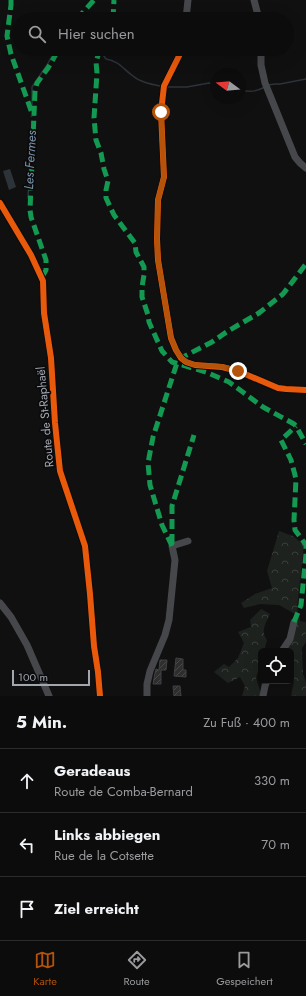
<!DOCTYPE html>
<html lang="de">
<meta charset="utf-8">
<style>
:root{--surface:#0c0c0d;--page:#151516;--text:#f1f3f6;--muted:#9a9b9d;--line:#2c2c2e;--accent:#b45309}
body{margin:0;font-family:Jost,sans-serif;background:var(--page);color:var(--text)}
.controls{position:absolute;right:12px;bottom:12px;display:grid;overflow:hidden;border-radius:6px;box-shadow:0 4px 16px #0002}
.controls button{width:36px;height:36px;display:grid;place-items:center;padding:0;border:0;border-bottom:1px solid var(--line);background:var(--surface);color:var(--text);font:20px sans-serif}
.compass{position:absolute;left:210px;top:68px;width:36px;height:36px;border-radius:50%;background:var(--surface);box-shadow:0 4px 16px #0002;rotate:286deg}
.scale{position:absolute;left:12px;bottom:10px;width:78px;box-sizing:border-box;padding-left:4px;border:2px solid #a2a6b1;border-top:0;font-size:11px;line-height:14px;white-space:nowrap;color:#a2a6b1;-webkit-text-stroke:3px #0b0b0c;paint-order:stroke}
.stop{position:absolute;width:12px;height:12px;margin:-9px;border:3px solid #b45309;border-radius:50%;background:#fff}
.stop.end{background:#b45309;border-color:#fff;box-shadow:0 1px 4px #0008}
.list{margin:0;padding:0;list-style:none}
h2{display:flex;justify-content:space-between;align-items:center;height:52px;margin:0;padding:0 16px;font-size:17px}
h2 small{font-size:13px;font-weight:400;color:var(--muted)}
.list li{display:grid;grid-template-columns:26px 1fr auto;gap:12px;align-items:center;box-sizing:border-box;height:64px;padding:0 16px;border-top:1px solid var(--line)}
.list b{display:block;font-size:15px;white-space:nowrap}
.list p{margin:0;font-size:13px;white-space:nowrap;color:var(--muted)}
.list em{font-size:13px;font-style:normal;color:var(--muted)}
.icon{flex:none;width:22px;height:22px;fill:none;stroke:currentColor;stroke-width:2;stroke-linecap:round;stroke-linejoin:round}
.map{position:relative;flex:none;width:306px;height:696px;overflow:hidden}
.search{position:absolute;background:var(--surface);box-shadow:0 4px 16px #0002;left:12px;right:12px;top:12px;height:44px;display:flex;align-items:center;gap:10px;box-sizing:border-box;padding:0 14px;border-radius:22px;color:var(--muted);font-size:15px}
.sheet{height:244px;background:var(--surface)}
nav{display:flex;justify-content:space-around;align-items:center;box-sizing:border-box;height:56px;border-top:1px solid var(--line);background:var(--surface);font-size:11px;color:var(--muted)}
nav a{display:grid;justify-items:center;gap:2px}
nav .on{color:var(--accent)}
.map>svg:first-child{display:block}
.forest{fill:url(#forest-crowns)}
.water{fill:#2c3339}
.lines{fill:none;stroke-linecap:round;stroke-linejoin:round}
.stream{stroke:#2c3339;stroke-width:1.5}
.building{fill:url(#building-hatch);stroke:#404144}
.minor{stroke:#46474a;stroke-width:7}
.quiet{stroke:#139951;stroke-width:5;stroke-dasharray:10 5;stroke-linecap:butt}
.cycleway-casing{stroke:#0b0b0c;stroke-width:8}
.cycleway{stroke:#e8590c;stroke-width:6}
.route{stroke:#b45309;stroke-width:5}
.labels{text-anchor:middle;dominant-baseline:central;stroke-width:3.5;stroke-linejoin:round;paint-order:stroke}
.street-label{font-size:12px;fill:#a2a6b1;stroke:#0b0b0c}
.water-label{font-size:13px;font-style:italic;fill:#7b92aa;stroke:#0b0b0c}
</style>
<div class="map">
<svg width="306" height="696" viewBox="0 0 306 696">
<defs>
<pattern id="forest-crowns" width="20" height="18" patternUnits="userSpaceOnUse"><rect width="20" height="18" fill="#1d221e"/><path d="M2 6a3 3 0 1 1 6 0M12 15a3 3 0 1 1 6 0" fill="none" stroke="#3b3f3c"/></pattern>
<pattern id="building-hatch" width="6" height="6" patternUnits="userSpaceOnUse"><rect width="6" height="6" fill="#2e2e2f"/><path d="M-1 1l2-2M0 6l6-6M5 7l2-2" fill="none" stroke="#49494b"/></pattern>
</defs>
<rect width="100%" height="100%" fill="#101011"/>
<g class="forest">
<polygon points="279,531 293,536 304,545 297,608 300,621 306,622 306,642 302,648 303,674 306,682 306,696 291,696 294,681 291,678 291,651 285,651 292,640 295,614 279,605 260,604 244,608 241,603 255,594 272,588 267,571"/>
<path d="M261,609L270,614C266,623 260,631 267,640L264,651H261V661L256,678L261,694L260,696H242L245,686L240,677L228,683L214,672L224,664L229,667L238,658L244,643L238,632L251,627L250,620Z"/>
</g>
<polygon class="water" points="10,169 16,187 9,190 3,171"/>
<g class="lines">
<g class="stream">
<path d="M101,52L106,59C119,61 123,69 133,76C140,82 150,84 160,86"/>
<polyline points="268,85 275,84 280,84 306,79"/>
<polyline points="167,87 187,87 209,83 216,85"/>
<path d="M240,90C251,92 255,92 265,87"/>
<polyline points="32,105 32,87 47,65 56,49"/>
<polyline points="28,198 32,121"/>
</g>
</g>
<g class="building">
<polygon points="176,658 183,659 183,670 186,670 186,677 174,676"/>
<polygon points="160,660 167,660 166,670 161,670 161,684 153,684 155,673 156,669 159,670"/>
<polygon points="173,686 180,686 181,696 174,696"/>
</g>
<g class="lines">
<g class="minor">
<polyline points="254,0 259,19"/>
<polyline points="186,19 188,0"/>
<polyline points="181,49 180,54 164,86 161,112 164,177 158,200 157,239 158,260 171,338 176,350 181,358 186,362 195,365 222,367 238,371 278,388 286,389 306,390"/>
<polyline points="261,49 261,65 265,83 295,157 300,163 306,168"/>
<polyline points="0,203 31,255 43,281 44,313 51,358 55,423 60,471 85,546 90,594 94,646 98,672 100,696"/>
<polyline points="0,603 11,617 27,645 49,696"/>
<polyline points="282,651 290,639 294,622"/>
<polyline points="147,696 147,684 150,671 165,635 169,620 175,560 172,546 188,541"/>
<polyline points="263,696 265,686 267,681"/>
</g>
<g class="quiet">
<polyline points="11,0 11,5 7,36 11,54 33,116"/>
<polyline points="77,19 94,0"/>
<polyline points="113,19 114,0"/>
<polyline points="100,49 96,62 97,73 94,118 96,140 101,153 104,169 108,181 106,190 106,198 114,215 135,243 136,252 144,267 144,275 142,287 142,297 148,315 149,322 162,351 172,362 206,372 229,382 263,407 294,424 296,426 306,444"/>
<polyline points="42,277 46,270 46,260 31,217 30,210 35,91 37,83 48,68 59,49"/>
<polyline points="172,544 172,506 194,435"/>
<polyline points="172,546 162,525 150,485 148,463 153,437 177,363 181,358 212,342 228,331 259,313 283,294 306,264"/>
<polyline points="294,622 301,605 306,554 306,545 295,530 294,520 296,479 291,460 281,440 296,426"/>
</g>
<defs>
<g id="cycleway">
<polyline points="181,49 180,54 164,86 161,112 164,177 158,200 157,239 158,260 171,338 176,350 181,358 186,362 195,365 222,367 238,371 278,388 286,389 306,390"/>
<polyline points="0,203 31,255 43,281 44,313 51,358 55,423 60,471 85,546 90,594 94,646 98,672 100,696"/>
</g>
</defs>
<use href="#cycleway" class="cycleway-casing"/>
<use href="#cycleway" class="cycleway"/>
</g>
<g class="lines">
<path class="route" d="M161,112L164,177L158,200L157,239L158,260L171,338C174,344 176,352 181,357C190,369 210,364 223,367C228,368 233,370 238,371"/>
</g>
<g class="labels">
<g class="street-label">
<text transform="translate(45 417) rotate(-95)">Route de St-Raphaël</text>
</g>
<g class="water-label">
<text transform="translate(30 160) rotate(-87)">Les Fermes</text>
</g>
</g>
</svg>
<div class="controls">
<button><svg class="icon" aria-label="locate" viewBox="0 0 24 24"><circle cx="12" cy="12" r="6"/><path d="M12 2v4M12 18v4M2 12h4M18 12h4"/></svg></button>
</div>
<svg class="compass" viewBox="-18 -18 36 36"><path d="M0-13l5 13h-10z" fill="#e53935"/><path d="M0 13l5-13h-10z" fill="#9a9b9d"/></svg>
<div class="scale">100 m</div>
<div class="stop" style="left:161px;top:112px"></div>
<div class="stop end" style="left:238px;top:371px"></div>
<div class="search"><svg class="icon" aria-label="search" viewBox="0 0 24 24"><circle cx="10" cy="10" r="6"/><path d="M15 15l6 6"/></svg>Hier suchen</div>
</div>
<section class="sheet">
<h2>5 Min.<small>Zu Fuß · 400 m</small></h2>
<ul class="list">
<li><svg class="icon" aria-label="ahead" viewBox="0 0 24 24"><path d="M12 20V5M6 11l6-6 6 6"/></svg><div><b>Geradeaus</b><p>Route de Comba-Bernard</p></div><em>330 m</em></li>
<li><svg class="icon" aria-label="left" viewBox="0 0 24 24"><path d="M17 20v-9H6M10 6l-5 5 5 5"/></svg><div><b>Links abbiegen</b><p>Rue de la Cotsette</p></div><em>70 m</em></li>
<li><svg class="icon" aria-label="arrive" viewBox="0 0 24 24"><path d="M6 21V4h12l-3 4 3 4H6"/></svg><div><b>Ziel erreicht</b></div></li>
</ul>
</section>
<nav>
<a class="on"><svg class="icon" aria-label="map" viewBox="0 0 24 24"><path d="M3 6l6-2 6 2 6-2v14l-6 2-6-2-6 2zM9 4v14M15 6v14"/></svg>Karte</a>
<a><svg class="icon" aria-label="directions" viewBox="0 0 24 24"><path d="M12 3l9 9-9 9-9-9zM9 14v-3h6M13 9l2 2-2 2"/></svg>Route</a>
<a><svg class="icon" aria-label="saved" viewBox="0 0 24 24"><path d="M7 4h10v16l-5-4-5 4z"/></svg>Gespeichert</a>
</nav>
